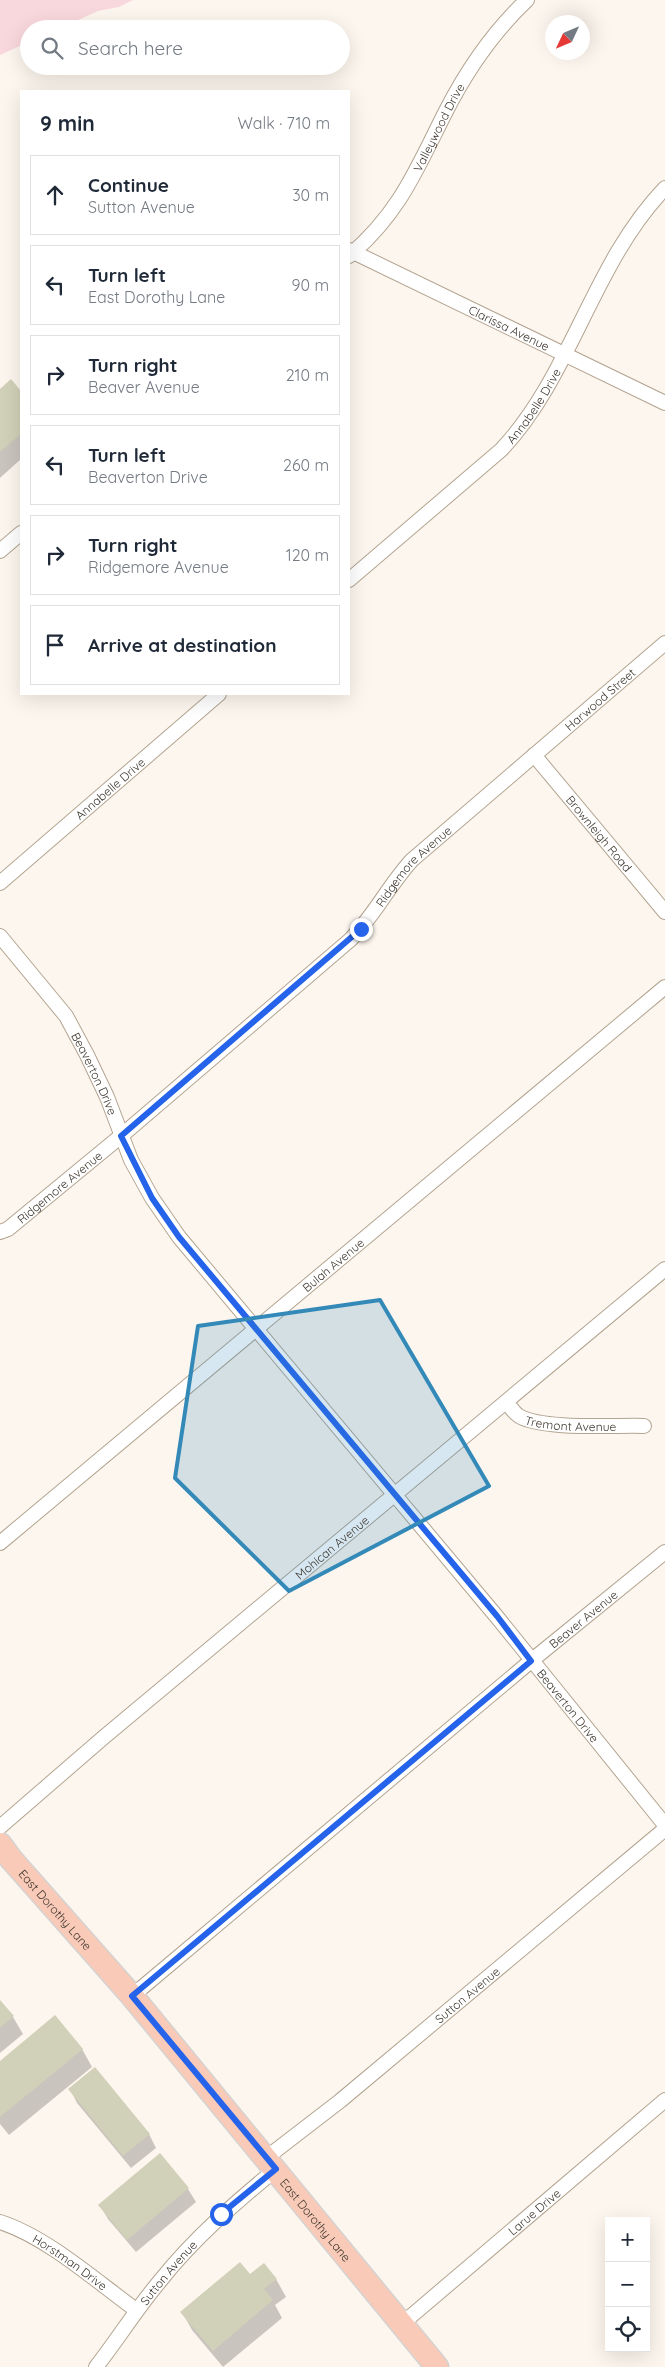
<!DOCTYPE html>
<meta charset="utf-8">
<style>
:root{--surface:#fff;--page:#f6f6f7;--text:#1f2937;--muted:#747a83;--line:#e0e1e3}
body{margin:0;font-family:Quicksand,sans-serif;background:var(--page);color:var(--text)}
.controls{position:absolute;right:15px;bottom:15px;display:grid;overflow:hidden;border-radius:0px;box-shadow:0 5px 20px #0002}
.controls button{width:45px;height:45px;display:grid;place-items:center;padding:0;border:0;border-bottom:1px solid var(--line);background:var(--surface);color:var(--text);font:25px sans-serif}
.compass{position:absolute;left:545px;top:15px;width:45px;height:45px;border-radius:50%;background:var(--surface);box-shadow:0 5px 20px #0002;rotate:226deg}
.stop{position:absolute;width:15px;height:15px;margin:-11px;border:4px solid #2563eb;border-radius:50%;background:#fff}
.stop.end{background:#2563eb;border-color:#fff;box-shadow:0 1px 5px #0008}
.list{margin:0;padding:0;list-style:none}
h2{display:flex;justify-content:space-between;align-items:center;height:65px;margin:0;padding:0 20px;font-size:21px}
h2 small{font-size:16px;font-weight:400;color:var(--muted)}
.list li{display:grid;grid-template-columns:32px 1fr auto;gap:15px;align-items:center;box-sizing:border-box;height:80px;margin:0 10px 10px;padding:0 10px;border:1px solid var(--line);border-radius:0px}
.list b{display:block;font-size:19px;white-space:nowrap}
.list p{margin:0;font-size:16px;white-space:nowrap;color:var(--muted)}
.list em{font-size:16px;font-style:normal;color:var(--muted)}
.icon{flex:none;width:28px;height:28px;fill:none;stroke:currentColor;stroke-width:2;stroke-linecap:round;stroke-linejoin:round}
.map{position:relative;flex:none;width:665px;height:2367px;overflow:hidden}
.search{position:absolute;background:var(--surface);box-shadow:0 5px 20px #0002;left:20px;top:20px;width:330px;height:55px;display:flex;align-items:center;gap:12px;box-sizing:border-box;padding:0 18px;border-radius:28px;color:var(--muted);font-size:19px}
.panel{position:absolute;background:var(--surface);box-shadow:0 5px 20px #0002;left:20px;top:90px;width:330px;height:605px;border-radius:0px}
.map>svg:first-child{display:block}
.green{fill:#f9d8dd}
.shadow{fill:#0003}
.building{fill:#d1d0b8}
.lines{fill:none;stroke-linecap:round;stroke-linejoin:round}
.minor-casing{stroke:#b3a490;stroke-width:16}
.primary-casing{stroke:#d4d3d1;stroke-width:25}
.minor{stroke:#fff;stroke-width:14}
.primary{stroke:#facab8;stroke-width:22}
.route{stroke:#2563eb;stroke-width:6}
.marked{fill:#3389b8;fill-opacity:0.2;stroke:#3389b8;stroke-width:4;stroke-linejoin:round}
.labels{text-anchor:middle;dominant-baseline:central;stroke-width:4.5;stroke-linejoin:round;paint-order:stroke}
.street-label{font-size:12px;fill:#3c352d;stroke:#fdf6ee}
</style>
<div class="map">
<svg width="665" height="2367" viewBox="0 0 665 2367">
<rect width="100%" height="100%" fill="#fdf6ee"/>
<polygon class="green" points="0,0 133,0 119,7 98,11 58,29 29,29 29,42 0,55"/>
<g class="shadow">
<polygon points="11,381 21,393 21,459 0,478 0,390"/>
<polygon points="0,2002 13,2017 23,2034 0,2053"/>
<polygon points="82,2049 92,2067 9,2135 0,2124 0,2063"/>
<polygon points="70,2089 149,2134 156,2148 131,2168 77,2103"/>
<polygon points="188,2189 196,2202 136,2252 108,2219 100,2205"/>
<polygon points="250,2276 276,2279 286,2297 275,2305 282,2318 223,2367 192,2330 182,2312"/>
</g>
<g class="building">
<polygon points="11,379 21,391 21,434 0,452 0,389"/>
<polygon points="0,2000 14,2016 0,2028"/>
<polygon points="55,2015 83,2049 0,2117 0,2061"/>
<polygon points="95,2067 150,2134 123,2156 68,2089"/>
<polygon points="160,2153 189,2188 127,2240 98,2205"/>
<polygon points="240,2262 250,2274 264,2263 277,2279 264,2289 273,2300 213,2351 180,2312"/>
</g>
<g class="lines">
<defs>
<g id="minor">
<path id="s1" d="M349,250L665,403"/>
<path id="s2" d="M349,256C400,213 417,168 446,111C467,70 494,31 527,0"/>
<polyline points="0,551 21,533"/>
<path id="s3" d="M349,580L501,450C572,375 592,264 665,188"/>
<path id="s4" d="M534,755L665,912"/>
<path id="s5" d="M0,883L219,694"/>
<path id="s6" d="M0,936L66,1016L87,1055L107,1097L131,1160L152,1198L179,1237L497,1617L665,1825"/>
<path id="s7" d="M0,1232L8,1229L121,1136L350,940C374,916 389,885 412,860L665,643"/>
<path id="s8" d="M506,1402C510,1406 514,1413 519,1416C542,1430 616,1425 644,1426"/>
<path id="s9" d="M0,1543L665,987"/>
<path id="s10" d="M0,1827L104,1737L665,1269"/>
<path id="s11" d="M132,1996L531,1661L665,1552"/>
<path id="s12" d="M266,2158L340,2101L665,1829"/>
<path id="s13" d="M0,2222C47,2237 96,2281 136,2310"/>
<path id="s14" d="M403,2323L665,2100"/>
<path id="s15" d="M96,2367C118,2339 137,2308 160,2281C194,2238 234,2204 276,2169"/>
</g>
<g id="primary">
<path id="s16" d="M0,1844L11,1859L132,1996L437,2367"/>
</g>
</defs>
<use href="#minor" class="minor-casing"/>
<use href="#primary" class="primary-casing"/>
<use href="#minor" class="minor"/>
<use href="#primary" class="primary"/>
</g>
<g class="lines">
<polyline class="route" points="221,2214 276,2169 132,1996 531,1661 497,1616 179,1237 152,1198 121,1136 361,929"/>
</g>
<path class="marked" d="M380,1300L489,1486L289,1591L175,1478L198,1326Z"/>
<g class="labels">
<g class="street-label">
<text stroke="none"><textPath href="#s2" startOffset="158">Valleywood Drive</textPath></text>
<text stroke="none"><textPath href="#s1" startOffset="178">Clarissa Avenue</textPath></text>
<text stroke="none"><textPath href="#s3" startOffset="255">Annabelle Drive</textPath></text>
<text stroke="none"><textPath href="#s7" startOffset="805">Harwood Street</textPath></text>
<text stroke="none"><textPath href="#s5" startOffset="145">Annabelle Drive</textPath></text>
<text stroke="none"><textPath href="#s4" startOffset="102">Brownleigh Road</textPath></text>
<text stroke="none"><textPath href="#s7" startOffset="554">Ridgemore Avenue</textPath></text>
<text stroke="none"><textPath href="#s6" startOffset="168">Beaverton Drive</textPath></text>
<text stroke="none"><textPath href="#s7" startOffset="75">Ridgemore Avenue</textPath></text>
<text stroke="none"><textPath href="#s9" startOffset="434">Bulah Avenue</textPath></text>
<text stroke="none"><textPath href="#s8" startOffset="72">Tremont Avenue</textPath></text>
<text stroke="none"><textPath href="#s10" startOffset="434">Mohican Avenue</textPath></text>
<text stroke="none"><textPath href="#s11" startOffset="588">Beaver Avenue</textPath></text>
<text stroke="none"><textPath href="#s6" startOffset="962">Beaverton Drive</textPath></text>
<text stroke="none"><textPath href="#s16" startOffset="86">East Dorothy Lane</textPath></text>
<text stroke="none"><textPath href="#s12" startOffset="259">Sutton Avenue</textPath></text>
<text stroke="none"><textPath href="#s14" startOffset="172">Larue Drive</textPath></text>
<text stroke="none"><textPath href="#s16" startOffset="491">East Dorothy Lane</textPath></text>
<text stroke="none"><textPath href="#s13" startOffset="81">Horstman Drive</textPath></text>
<text stroke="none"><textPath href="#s15" startOffset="119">Sutton Avenue</textPath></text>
</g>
</g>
</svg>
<div class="controls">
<button>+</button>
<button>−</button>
<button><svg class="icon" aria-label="locate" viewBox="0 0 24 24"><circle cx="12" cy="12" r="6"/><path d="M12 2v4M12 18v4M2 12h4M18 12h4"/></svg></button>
</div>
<svg class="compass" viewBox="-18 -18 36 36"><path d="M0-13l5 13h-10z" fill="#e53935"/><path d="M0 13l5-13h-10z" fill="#747a83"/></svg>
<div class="stop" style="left:221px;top:2214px"></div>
<div class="stop end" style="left:361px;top:929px"></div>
<div class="search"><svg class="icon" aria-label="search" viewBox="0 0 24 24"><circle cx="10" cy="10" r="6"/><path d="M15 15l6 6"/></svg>Search here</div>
<section class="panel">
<h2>9 min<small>Walk · 710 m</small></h2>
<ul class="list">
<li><svg class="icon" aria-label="ahead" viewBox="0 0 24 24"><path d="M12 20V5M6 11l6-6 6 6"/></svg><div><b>Continue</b><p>Sutton Avenue</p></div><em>30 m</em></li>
<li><svg class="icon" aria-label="left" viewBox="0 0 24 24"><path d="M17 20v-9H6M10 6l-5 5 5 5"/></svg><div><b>Turn left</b><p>East Dorothy Lane</p></div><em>90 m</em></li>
<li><svg class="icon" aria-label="right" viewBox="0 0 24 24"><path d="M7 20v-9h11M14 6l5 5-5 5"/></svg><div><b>Turn right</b><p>Beaver Avenue</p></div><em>210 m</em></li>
<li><svg class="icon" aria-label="left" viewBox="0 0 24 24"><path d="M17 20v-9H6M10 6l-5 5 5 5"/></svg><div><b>Turn left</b><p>Beaverton Drive</p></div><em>260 m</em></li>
<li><svg class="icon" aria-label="right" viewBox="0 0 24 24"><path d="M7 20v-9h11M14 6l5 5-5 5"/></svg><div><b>Turn right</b><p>Ridgemore Avenue</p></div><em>120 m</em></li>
<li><svg class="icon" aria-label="arrive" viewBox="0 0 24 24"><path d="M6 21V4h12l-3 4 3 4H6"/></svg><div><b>Arrive at destination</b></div></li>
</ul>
</section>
</div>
